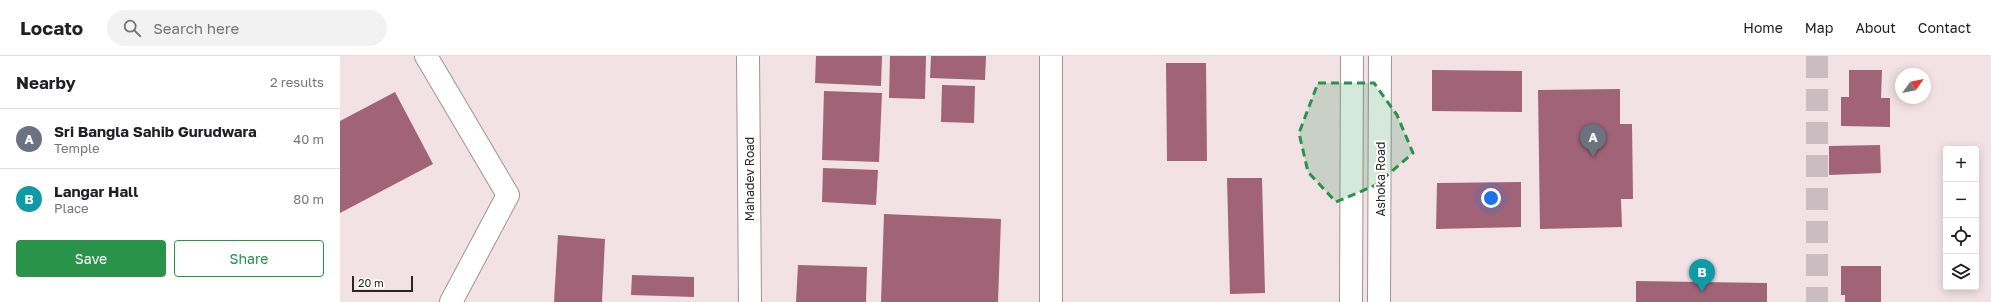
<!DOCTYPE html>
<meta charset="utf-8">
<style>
:root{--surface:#fff;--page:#f2f2f2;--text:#202124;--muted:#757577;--line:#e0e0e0;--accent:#29934a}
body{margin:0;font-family:"Golos Text",sans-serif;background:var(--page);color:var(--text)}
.controls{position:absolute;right:12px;bottom:12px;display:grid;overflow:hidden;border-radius:4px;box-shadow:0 2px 10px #0003}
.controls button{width:36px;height:36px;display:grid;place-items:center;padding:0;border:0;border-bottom:1px solid var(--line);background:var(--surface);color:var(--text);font:20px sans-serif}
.compass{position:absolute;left:1555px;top:12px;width:36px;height:36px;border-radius:50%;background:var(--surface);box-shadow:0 2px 10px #0003;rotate:57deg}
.scale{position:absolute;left:12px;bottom:10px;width:61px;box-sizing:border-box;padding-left:4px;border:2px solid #2b2527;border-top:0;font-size:11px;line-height:14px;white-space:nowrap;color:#2b2527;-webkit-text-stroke:3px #fff;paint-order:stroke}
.you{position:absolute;left:1151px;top:142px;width:14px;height:14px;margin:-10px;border:3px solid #fff;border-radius:50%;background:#1a73e8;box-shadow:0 0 0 6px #1a73e833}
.badge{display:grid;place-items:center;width:26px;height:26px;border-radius:50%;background:var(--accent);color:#fff;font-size:13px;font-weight:700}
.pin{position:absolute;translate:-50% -33px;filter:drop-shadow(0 1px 2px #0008)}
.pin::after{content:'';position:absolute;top:21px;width:14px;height:12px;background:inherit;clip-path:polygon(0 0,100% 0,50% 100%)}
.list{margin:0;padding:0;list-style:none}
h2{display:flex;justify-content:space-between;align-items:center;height:52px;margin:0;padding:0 16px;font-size:17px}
h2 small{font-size:13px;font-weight:400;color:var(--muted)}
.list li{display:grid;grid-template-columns:26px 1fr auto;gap:12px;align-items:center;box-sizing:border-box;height:60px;padding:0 16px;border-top:1px solid var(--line)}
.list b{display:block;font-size:15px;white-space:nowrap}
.list p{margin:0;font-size:13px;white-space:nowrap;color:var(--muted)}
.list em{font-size:13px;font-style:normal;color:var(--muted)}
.actions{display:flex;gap:8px;padding:12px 16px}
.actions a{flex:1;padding:9px 0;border:1px solid var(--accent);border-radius:4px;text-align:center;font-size:14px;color:var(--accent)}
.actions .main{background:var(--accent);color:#fff}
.icon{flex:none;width:22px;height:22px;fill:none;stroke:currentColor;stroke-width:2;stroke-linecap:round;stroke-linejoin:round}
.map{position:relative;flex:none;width:1651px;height:246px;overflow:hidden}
header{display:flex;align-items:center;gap:24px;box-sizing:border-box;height:56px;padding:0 20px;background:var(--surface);border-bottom:1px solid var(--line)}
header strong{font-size:19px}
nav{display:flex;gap:22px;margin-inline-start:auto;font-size:14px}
.search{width:280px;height:36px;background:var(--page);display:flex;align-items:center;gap:10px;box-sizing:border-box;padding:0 14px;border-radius:22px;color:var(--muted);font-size:15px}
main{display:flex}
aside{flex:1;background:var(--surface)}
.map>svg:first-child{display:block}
.building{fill:#a06377}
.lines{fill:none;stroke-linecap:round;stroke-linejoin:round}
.minor-tunnel{stroke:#cabcc0;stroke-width:22;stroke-dasharray:22 11;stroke-linecap:butt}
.minor-casing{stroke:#a19296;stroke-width:24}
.major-casing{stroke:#a19296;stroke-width:24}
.minor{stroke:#fff;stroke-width:22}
.major{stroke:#fff;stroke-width:22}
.marked{fill:#29934a;fill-opacity:0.2;stroke:#29934a;stroke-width:3;stroke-dasharray:8 5;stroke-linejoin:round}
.labels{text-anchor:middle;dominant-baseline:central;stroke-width:4;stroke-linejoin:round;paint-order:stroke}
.street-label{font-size:12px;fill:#2b2527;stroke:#fff}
</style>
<header>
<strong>Locato</strong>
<div class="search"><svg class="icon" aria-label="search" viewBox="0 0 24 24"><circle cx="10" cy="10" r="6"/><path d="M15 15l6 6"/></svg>Search here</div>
<nav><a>Home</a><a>Map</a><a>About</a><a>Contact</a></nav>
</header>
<main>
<aside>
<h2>Nearby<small>2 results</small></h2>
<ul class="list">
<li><span class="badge" style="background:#6b7280">A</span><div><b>Sri Bangla Sahib Gurudwara</b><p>Temple</p></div><em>40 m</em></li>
<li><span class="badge" style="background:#0f9aa8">B</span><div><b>Langar Hall</b><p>Place</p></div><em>80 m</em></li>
</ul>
<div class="actions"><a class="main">Save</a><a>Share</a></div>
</aside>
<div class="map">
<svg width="1651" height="246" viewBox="0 0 1651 246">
<rect width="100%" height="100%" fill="#f2e2e6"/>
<g class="building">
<polygon points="476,0 542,0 541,30 475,27"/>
<polygon points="550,0 586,0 585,43 549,42"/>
<polygon points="591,0 646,0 645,24 590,22"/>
<polygon points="826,7 866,7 867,105 827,105"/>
<polygon points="1092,14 1182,15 1182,56 1092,55"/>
<polygon points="1509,14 1542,14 1541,42 1550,42 1550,71 1501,70 1501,41 1509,41"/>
<polygon points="602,29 635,30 634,67 601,66"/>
<polygon points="1280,33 1280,68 1292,68 1293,143 1281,143 1282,171 1200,173 1198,34"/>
<polygon points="484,35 542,37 539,106 482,104"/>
<polygon points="55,36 93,108 0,157 0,65"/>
<polygon points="1540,89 1541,117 1489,119 1489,90"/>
<polygon points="483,112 538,114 536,149 482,146"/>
<polygon points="887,122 922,122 925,237 890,238"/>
<polygon points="1181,126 1181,171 1096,173 1097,127"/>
<polygon points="544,158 661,163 658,246 541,246"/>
<polygon points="218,179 265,183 262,246 214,246"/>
<polygon points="458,209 527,211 526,246 456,246"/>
<polygon points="1501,210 1541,210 1541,246 1505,246 1505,239 1501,239"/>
<polygon points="292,219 354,221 354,241 291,239"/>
<polygon points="1296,225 1427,227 1427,246 1296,246"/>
</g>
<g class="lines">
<polyline class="minor-tunnel" points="1477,0 1477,246"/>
<defs>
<g id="minor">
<polyline points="86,0 168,139 111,246"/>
<polyline points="408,0 410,246"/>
<polyline points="711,0 711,246"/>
</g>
<g id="major">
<polyline points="1011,246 1012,0"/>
<polyline points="1039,246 1040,0"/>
</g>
</defs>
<use href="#minor" class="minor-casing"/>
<use href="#major" class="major-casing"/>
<use href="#minor" class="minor"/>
<use href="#major" class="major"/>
</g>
<path class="marked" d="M978,27H1034L1057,59L1073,97L1036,129L996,146L968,116L959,77Z"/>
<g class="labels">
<g class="street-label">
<text transform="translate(409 123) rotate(-90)">Mahadev Road</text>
<text transform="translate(1040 123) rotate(-90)">Ashoka Road</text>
</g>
</g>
</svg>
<div class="controls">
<button>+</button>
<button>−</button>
<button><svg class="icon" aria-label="locate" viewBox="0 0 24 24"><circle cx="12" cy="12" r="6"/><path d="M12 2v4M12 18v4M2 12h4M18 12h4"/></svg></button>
<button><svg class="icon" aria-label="layers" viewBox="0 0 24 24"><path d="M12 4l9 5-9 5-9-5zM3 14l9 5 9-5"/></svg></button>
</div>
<svg class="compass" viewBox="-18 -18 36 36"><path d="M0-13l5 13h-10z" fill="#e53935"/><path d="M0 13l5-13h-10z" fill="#757577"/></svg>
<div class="scale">20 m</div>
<div class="you"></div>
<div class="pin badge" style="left:1253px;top:101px;background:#6b7280">A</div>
<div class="pin badge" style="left:1362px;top:236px;background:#0f9aa8">B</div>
</div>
</main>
